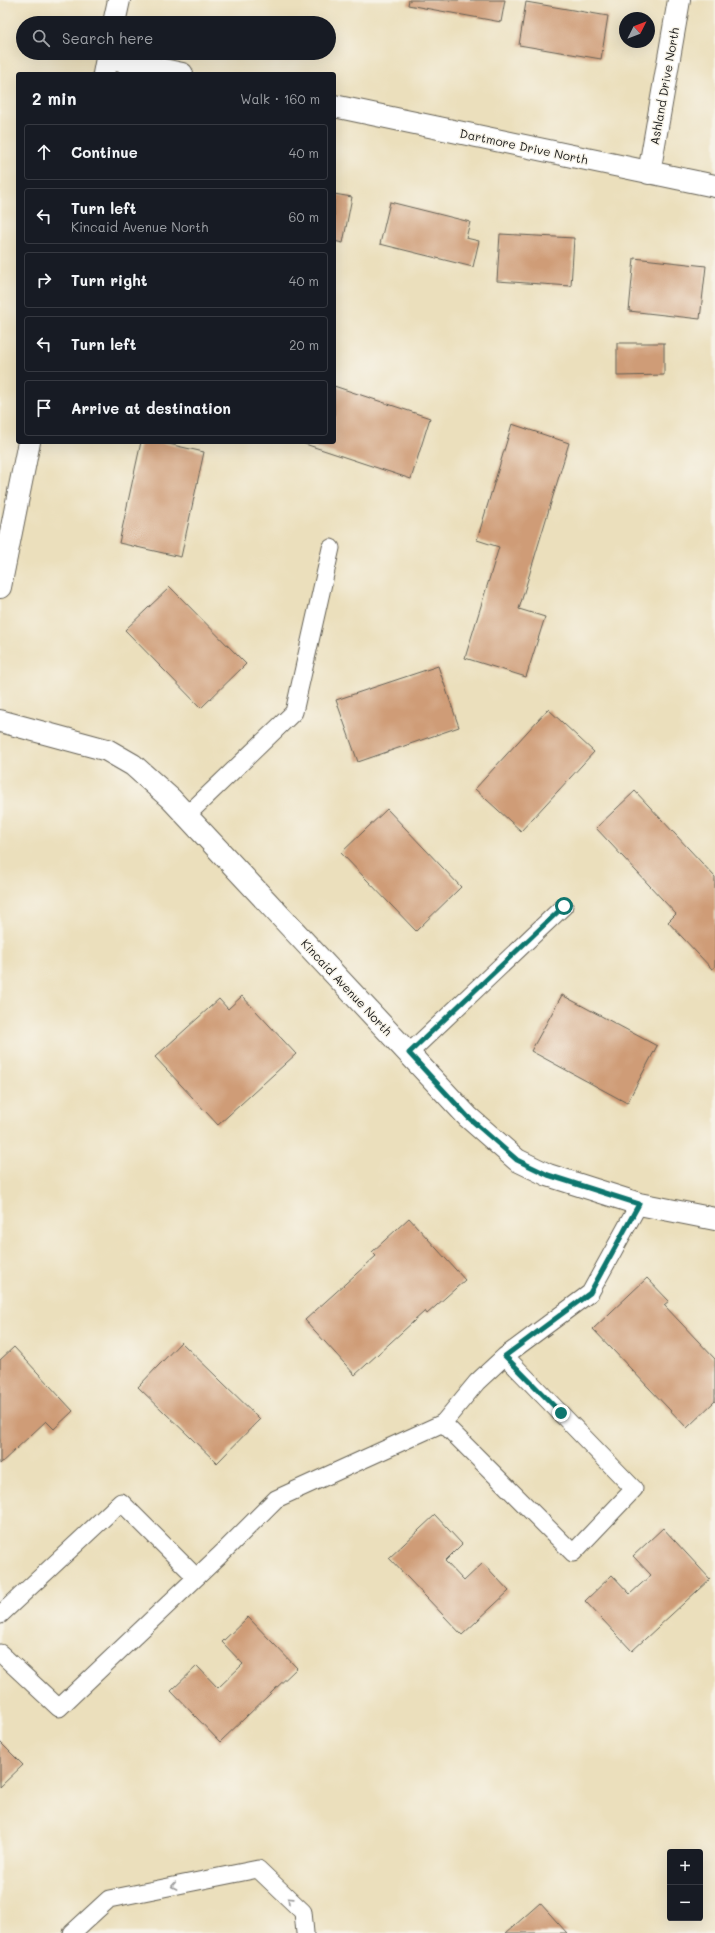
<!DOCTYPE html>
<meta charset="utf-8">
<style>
:root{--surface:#171b24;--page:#242831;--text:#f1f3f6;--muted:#9ea1a6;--line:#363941}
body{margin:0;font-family:Mali,sans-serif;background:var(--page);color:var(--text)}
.controls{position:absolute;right:12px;bottom:12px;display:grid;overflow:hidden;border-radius:4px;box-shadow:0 4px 16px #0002}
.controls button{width:36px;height:36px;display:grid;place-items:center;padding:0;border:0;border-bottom:1px solid var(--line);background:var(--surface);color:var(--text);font:20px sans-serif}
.compass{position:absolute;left:619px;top:12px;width:36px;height:36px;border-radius:50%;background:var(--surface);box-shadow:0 4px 16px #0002;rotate:48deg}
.stop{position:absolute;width:12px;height:12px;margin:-9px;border:3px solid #0f766e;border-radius:50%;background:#fff}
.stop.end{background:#0f766e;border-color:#fff;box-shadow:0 1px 4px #0008}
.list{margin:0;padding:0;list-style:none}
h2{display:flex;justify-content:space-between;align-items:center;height:52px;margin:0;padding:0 16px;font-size:17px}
h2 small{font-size:13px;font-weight:400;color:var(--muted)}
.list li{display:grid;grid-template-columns:26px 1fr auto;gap:12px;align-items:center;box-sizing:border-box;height:56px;margin:0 8px 8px;padding:0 8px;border:1px solid var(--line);border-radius:4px}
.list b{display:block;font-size:15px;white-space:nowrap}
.list p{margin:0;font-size:13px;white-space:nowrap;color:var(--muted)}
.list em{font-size:13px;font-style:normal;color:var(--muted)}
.icon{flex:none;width:22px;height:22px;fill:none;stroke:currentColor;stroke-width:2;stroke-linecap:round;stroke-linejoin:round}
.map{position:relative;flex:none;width:715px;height:1933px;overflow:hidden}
.search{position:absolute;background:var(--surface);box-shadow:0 4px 16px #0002;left:16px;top:16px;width:320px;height:44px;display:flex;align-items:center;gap:10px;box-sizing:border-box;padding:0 14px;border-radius:22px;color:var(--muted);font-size:15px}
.panel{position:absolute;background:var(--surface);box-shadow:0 4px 16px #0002;left:16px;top:72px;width:320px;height:372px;border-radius:4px}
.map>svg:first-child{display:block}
.building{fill:#cf9c77}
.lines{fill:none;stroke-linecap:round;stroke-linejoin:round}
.service-casing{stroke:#646054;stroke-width:19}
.minor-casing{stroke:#646054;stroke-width:24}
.tertiary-casing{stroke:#646054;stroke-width:24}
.service{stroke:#fff;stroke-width:17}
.minor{stroke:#fff;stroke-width:22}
.tertiary{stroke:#fff;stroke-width:22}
.oneway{stroke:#999}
.route{stroke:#0f766e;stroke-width:5}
.labels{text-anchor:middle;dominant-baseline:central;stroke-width:3;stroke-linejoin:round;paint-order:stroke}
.street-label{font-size:12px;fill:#1c1c1c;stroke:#f7f3e8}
</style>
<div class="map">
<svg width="715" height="1933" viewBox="0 0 715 1933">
<rect width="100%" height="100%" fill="#f7f3e8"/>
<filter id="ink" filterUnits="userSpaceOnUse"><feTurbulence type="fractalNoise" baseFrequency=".025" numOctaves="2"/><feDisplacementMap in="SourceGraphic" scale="8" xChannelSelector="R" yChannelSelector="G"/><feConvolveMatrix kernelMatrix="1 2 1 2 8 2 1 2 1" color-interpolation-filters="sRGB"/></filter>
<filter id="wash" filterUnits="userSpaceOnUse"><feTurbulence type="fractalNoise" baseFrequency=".012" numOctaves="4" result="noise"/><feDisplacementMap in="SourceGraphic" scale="16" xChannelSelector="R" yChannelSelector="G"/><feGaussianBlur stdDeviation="0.9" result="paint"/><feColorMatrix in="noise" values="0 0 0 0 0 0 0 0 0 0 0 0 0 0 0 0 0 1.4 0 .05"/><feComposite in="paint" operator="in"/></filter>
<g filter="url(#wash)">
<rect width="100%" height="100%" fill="#ebdfbc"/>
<g id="blocks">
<g class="building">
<polygon points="409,0 505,0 501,22 408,5"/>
<polygon points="526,2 608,16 601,59 519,45"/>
<polygon points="334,194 352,197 343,243 334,241"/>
<polygon points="390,202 470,222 466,238 479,241 473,267 380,244"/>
<polygon points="500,234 574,238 571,286 497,281"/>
<polygon points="634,258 706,266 700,319 629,311"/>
<polygon points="617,343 664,343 664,375 617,376"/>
<polygon points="334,386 430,418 411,479 299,442 334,442"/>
<polygon points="512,424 569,443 519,609 545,617 526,677 465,658 499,547 477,540"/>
<polygon points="141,442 159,442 204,452 181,557 119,543"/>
<polygon points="170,587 246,664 201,708 125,630"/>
<polygon points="438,666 459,727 358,762 336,700"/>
<polygon points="548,709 594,752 521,831 475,789"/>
<polygon points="635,791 715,877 715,967 712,969 668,922 676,914 596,828"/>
<polygon points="387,809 461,887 416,931 341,853"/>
<polygon points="562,995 657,1046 627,1103 531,1051"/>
<polygon points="242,996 296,1054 218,1125 155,1057 219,999 228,1009"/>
<polygon points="409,1218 465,1280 427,1314 425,1311 355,1375 305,1320 376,1256 372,1252"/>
<polygon points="647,1278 669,1301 664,1305 715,1359 715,1401 687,1428 593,1329"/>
<polygon points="181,1342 260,1419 217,1463 138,1387"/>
<polygon points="14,1347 73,1411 54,1429 46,1421 0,1464 0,1360"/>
<polygon points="435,1515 462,1544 445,1561 464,1581 483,1563 509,1591 462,1635 389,1558"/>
<polygon points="663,1528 710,1579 632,1651 585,1601 612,1575 630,1594 651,1575 633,1556"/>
<polygon points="248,1617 297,1668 220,1742 171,1691 197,1666 218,1688 243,1664 222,1642"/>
<polygon points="0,1742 23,1765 0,1787"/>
<polygon points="540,1903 567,1933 506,1933"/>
</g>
</g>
</g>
<g filter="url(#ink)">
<use href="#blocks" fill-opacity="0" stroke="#646054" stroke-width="1"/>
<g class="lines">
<defs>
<g id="service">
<polyline points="186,816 294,712 331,548"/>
<polyline points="409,1053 564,906"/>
<polyline points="505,1356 634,1489 573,1553 443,1423 477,1382 505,1356 590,1293 639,1204"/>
<polyline points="0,1615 121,1502 196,1577"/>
<polyline points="0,1653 59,1708 219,1556 276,1499 443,1423"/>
<polyline points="72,1933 109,1899 258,1869 303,1912 305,1933"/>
</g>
<g id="minor">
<polyline points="107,58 182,74"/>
<polyline points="334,106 715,186"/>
<polyline points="649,173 679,0"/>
<polyline points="0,721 107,750 133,765 171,799 468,1117 517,1160 548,1175 639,1204 715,1219"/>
</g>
<g id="tertiary">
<polyline points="114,23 119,0"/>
<polyline points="104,74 108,53"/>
<polyline points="0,587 29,442"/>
</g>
</defs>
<use href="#service" class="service-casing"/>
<use href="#minor" class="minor-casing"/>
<use href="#tertiary" class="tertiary-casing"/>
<use href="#service" class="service"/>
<use href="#minor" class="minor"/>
<use href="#tertiary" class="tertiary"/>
</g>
<defs><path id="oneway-chevron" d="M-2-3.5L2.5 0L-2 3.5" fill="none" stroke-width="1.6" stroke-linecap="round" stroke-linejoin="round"/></defs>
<g class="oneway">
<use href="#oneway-chevron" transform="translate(174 1886) rotate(169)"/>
<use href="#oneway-chevron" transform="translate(290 1900) rotate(-136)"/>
</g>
</g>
<g class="lines" filter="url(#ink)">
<polyline class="route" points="561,1413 505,1356 590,1293 639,1204 548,1175 517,1160 468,1117 409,1053 564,906"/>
</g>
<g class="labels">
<g class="street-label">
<text transform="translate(664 86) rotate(-80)">Ashland Drive North</text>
<text transform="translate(524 146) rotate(12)">Dartmore Drive North</text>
<text transform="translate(347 987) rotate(47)">Kincaid Avenue North</text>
</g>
</g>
</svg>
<div class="controls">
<button>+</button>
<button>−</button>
</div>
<svg class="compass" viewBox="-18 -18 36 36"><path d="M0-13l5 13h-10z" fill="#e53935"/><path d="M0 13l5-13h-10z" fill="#9ea1a6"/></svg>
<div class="stop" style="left:564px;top:906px"></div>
<div class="stop end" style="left:561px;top:1413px"></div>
<div class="search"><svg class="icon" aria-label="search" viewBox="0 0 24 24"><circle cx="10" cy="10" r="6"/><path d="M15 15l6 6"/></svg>Search here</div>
<section class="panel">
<h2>2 min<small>Walk · 160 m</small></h2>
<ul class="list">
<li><svg class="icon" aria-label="ahead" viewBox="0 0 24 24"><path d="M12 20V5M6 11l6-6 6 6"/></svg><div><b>Continue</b></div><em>40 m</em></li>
<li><svg class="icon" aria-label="left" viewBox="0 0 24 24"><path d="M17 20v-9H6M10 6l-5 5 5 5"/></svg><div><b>Turn left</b><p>Kincaid Avenue North</p></div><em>60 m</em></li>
<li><svg class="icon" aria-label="right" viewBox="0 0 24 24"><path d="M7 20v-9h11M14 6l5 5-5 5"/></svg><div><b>Turn right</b></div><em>40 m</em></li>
<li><svg class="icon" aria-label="left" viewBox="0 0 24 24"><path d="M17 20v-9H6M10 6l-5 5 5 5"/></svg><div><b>Turn left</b></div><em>20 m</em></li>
<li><svg class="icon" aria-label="arrive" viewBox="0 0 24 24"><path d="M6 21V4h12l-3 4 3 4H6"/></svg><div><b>Arrive at destination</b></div></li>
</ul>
</section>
</div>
